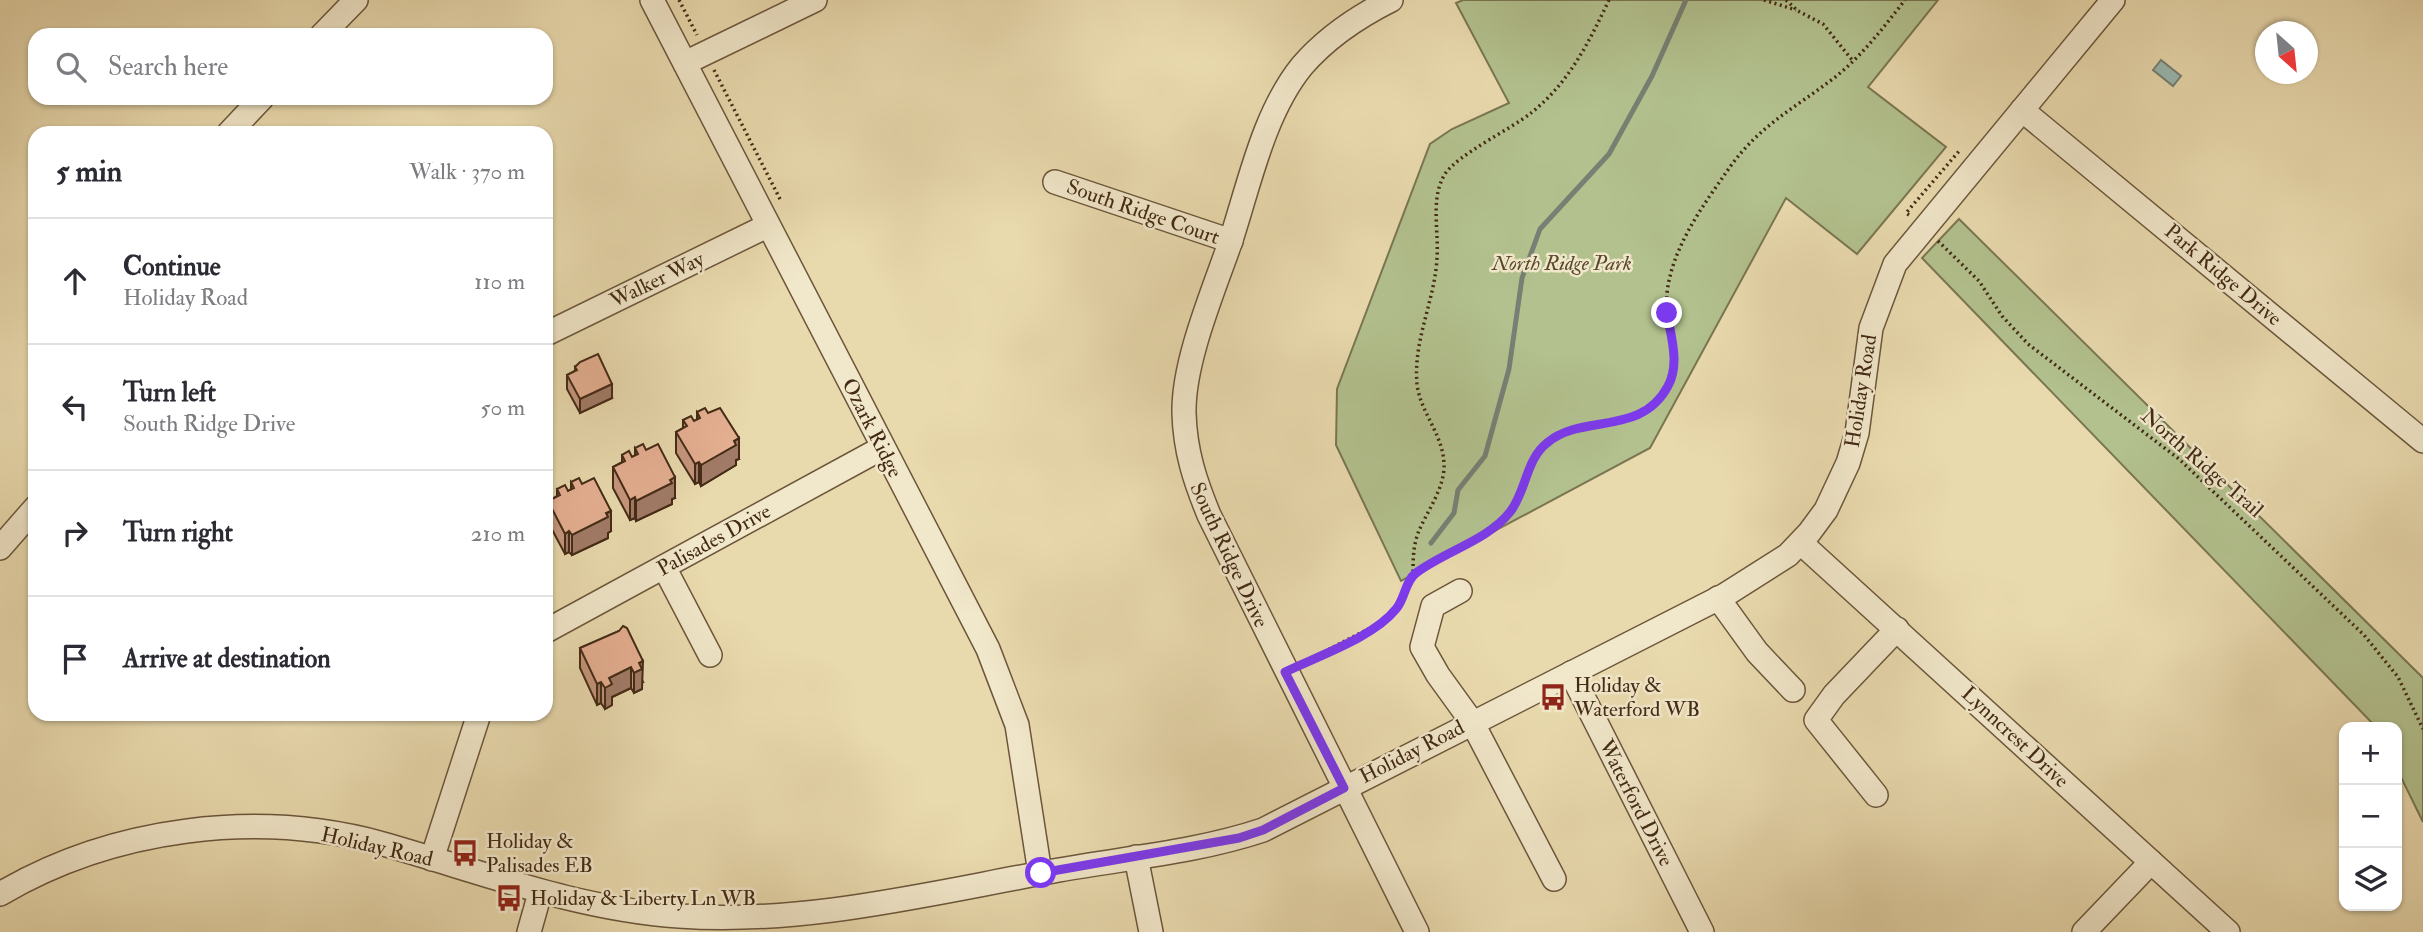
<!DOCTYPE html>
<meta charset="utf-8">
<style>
:root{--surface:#fff;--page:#f7f7f7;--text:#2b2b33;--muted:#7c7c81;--line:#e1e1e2}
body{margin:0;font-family:"IM FELL Double Pica",serif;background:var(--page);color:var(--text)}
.controls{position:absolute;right:21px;bottom:21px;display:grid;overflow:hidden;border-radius:14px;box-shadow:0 2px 5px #0004}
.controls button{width:63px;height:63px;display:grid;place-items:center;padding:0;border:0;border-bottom:2px solid var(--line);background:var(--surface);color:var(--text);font:35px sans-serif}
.compass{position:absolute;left:2255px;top:21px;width:63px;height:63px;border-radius:50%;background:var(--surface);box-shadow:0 2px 5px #0004;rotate:153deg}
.stop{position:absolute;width:21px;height:21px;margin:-16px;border:5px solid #7c3aed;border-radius:50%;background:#fff}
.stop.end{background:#7c3aed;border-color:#fff;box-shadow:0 2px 7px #0008}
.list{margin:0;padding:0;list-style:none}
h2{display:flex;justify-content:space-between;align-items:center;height:91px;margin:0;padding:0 28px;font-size:30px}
h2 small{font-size:23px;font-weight:400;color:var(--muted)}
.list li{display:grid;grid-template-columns:46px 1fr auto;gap:21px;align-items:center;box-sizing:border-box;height:126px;padding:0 28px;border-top:2px solid var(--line)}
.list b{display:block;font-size:26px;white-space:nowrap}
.list p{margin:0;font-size:23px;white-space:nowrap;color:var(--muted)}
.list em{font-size:23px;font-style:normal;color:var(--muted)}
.icon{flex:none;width:38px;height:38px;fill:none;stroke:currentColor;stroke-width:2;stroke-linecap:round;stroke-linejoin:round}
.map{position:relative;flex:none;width:2423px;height:932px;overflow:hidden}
.search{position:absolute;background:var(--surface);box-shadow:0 2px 5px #0004;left:28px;top:28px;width:525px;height:77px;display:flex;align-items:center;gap:18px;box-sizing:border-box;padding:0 24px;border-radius:21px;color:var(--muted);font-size:26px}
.panel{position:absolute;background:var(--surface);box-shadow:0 2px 5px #0004;left:28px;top:126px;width:525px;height:595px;border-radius:21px}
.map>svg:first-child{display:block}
.green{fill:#b2c18e;stroke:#7a7652;stroke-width:2}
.water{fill:#9ab9b3;stroke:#778074;stroke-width:2}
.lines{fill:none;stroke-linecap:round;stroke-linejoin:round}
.stream{stroke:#778074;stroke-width:5}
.minor-casing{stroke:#6c563b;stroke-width:26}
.path{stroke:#432a15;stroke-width:3.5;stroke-dasharray:2 3.5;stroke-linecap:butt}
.minor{stroke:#f1e7ca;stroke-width:23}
.wall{fill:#c6977e;stroke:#432a15;stroke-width:2}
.shaded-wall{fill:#a17b67;stroke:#432a15;stroke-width:2}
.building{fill:#e6b093;stroke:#432a15;stroke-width:2}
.route{stroke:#7c3aed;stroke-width:9}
.labels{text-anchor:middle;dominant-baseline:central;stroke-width:5;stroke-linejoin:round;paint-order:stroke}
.street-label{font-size:21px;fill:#432a15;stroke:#f1e7ca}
.park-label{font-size:21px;font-style:italic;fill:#59482d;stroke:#f1e7ca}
.poi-label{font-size:21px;fill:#432a15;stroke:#f1e7ca;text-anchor:start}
</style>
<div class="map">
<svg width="2423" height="932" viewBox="0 0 2423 932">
<rect width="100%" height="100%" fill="#e9daae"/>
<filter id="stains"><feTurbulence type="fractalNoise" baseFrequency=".00286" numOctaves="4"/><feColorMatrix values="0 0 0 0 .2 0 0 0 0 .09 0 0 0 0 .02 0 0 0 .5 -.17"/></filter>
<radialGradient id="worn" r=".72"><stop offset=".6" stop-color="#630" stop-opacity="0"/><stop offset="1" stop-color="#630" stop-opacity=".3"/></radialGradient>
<g class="green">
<polygon points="1463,0 1938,0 1868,87 1946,147 1857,254 1786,198 1650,448 1401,581 1336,445 1337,389 1430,144 1452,129 1509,103 1456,3"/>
<polygon points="1959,219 2423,678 2423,822 2397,769 2397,727 2376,727 1922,258"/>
</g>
<polygon class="water" points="2161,60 2181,76 2173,86 2153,70"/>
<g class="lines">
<polyline class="stream" points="1431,543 1454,513 1458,490 1485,456 1509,369 1522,278 1540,229 1609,154 1652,76 1686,0"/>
<defs>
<g id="minor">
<polyline points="652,0 988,649 1017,725 1040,873"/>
<path d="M1391,0C1357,17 1327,37 1302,66C1263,114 1249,186 1230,243C1213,292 1183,362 1184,413C1185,451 1195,481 1209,515L1417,932"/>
<polyline points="322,35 356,0"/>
<polyline points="685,63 815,0"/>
<polyline points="2022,110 2423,441"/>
<polyline points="229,133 262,98"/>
<polyline points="1055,182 1231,241"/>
<polyline points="546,334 767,226"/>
<polyline points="1801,543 2228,932"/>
<polyline points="0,548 35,508"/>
<polyline points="664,567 710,655"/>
<polyline points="1460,591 1433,606 1422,647 1438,675 1472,722 1554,879"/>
<polyline points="1718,598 1757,652 1793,690"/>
<polyline points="546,631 882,448"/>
<polyline points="1571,673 1702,932"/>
<polyline points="1876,795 1816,720 1834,695 1897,629"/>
<polyline points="1136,857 1151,932"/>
<polyline points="432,859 479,714"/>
<path d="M0,894C112,828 257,809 383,844C482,872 576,909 679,916C807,925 934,892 1059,870C1126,858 1197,852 1263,830L1725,595L1788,555L1809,533L1826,510L1848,463L1857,433L1871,328L1895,264L2113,0"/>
<polyline points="529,932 540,893"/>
<polyline points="2084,932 2151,862"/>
</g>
</defs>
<use href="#minor" class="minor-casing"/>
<g class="path">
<polyline points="679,0 697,35"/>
<path d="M1609,0C1589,42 1569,83 1531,113C1511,129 1457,155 1445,174C1430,198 1439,231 1437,258C1435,300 1413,340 1417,384C1420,412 1443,434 1444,464C1445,488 1427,511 1418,533C1413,547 1413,561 1413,575C1441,556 1490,538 1510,512C1526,492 1527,459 1547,443C1583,413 1639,437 1668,387C1685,357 1664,324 1667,293C1672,247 1704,204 1730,167C1760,125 1795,108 1834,78C1862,56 1883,28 1905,0"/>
<polyline points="1764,0 1796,10"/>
<polyline points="1786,0 1798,11 1823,24 1853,61"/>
<polyline points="714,70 781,201"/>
<polyline points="1909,215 1906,213 1960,150"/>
<polyline points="1938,241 1979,281 2002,316 2028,344 2179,459 2364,635 2398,677 2423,729"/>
<polyline points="1304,662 1382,622 1397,608 1413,575"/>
</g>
<use href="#minor" class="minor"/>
</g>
<g class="wall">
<polygon points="575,367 612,398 580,413 567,389 567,375 575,371"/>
<polygon points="697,412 739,459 736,460 736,465 701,486 699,482 695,484 676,453 676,432 683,428 683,420 694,421 697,420"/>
<polygon points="635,448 675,498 672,499 672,504 636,521 635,518 630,520 613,488 613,467 622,462 622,455 632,457 635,456"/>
<polygon points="571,482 611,531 608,533 608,538 572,555 569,552 565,554 548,522 548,501 557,496 557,489 568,491 571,489"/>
<polygon points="619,631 643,682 642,682 642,689 634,693 631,688 612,697 612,705 605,709 601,703 597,705 580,668 580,648"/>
</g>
<g class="shaded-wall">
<polygon points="612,384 612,398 580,413 580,399"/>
<polygon points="739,438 739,459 736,460 736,465 701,486 701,465"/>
<polygon points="699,462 699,482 695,484 695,464"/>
<polygon points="675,477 675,498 672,499 672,504 636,521 636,501"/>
<polygon points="635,497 635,518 630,520 630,500"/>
<polygon points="611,511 611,531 608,533 608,538 572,555 572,535"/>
<polygon points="569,531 569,552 565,554 565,534"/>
<polygon points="548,543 548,564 546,565 546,544"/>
<polygon points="643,661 642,689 634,693 634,673 639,663"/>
<polygon points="631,667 631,688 612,697 612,705 605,709 605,688 609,678"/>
<polygon points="601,682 601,703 597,705 597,684"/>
</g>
<g class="building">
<polygon points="598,354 612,384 580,399 567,375 577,370 575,367 580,362"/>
<polygon points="705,408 708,413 720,408 739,438 734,441 736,445 701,465 699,462 695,464 676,432 687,426 683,420 691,416 694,421 700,418 697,412"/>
<polygon points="643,444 646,450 658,444 675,477 670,480 672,483 636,501 635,497 630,500 613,467 625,461 622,455 629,451 632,457 638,454 635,448"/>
<polygon points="579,478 582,484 594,478 611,511 606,513 608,517 572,535 569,531 565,534 548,501 560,495 557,489 565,485 568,491 574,488 571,482"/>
<polygon points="623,626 627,628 643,661 639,663 642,669 634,673 631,667 609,678 612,684 605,688 601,682 597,684 580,648 619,631"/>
</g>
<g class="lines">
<path class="route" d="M1041,873L1239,838L1263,830L1344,788L1285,672C1318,656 1374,637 1396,609C1405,599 1405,581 1416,573C1445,551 1487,541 1510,512C1526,492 1526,459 1547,443C1582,413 1641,437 1668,386C1680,364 1671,337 1667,313"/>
</g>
<defs>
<symbol id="bus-bare" viewBox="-9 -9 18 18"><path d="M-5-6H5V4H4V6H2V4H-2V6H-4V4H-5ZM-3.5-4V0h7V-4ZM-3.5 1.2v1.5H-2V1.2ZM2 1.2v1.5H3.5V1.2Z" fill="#8f2418" stroke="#f1e7ca" stroke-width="2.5" paint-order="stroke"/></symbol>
</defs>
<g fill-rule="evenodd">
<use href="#bus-bare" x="1534" y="678" width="38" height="38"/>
<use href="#bus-bare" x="446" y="834" width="38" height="38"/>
<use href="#bus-bare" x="490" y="879" width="38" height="38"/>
</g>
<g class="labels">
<g class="street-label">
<text transform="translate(1143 212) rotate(19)">South Ridge Court</text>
<text transform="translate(2223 275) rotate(40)">Park Ridge Drive</text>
<text transform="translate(657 280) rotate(-26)">Walker Way</text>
<text transform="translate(1861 391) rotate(-81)">Holiday Road</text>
<text transform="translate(872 428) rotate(63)">Ozark Ridge</text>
<text transform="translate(2202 463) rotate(41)">North Ridge Trail</text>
<text transform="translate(714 540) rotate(-29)">Palisades Drive</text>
<text transform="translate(1229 555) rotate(65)">South Ridge Drive</text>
<text transform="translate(2015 737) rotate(43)">Lynncrest Drive</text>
<text transform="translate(1412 752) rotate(-27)">Holiday Road</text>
<text transform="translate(1636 803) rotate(63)">Waterford Drive</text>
<text transform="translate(377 847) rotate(13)">Holiday Road</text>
</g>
<g class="park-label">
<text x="1562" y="263">North Ridge Park</text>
</g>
<g class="poi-label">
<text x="1574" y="685">Holiday &amp;<tspan x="1574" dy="24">Waterford WB</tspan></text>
<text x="486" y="841">Holiday &amp;<tspan x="486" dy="24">Palisades EB</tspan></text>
<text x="530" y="898">Holiday &amp; Liberty Ln WB</text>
</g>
</g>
<rect width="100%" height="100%" filter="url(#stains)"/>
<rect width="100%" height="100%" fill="url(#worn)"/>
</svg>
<div class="controls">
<button>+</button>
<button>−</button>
<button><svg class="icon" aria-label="layers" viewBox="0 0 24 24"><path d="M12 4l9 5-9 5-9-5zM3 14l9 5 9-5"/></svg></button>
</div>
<svg class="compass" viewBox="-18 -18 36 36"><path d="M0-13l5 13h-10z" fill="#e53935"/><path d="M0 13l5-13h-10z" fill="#7c7c81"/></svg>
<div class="stop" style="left:1041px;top:873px"></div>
<div class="stop end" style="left:1667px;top:313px"></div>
<div class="search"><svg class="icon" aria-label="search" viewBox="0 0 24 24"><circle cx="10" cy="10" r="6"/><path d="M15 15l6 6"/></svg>Search here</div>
<section class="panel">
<h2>5 min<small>Walk · 370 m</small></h2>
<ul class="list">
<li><svg class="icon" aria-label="ahead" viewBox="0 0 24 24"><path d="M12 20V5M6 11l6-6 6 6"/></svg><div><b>Continue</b><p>Holiday Road</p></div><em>110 m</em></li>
<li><svg class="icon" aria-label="left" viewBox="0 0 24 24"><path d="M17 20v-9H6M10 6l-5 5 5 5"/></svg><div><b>Turn left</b><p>South Ridge Drive</p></div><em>50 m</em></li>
<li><svg class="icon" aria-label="right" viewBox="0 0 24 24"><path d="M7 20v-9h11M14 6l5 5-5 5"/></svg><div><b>Turn right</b></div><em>210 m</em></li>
<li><svg class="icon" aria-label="arrive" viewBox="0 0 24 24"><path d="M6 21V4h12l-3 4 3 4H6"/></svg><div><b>Arrive at destination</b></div></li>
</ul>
</section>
</div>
